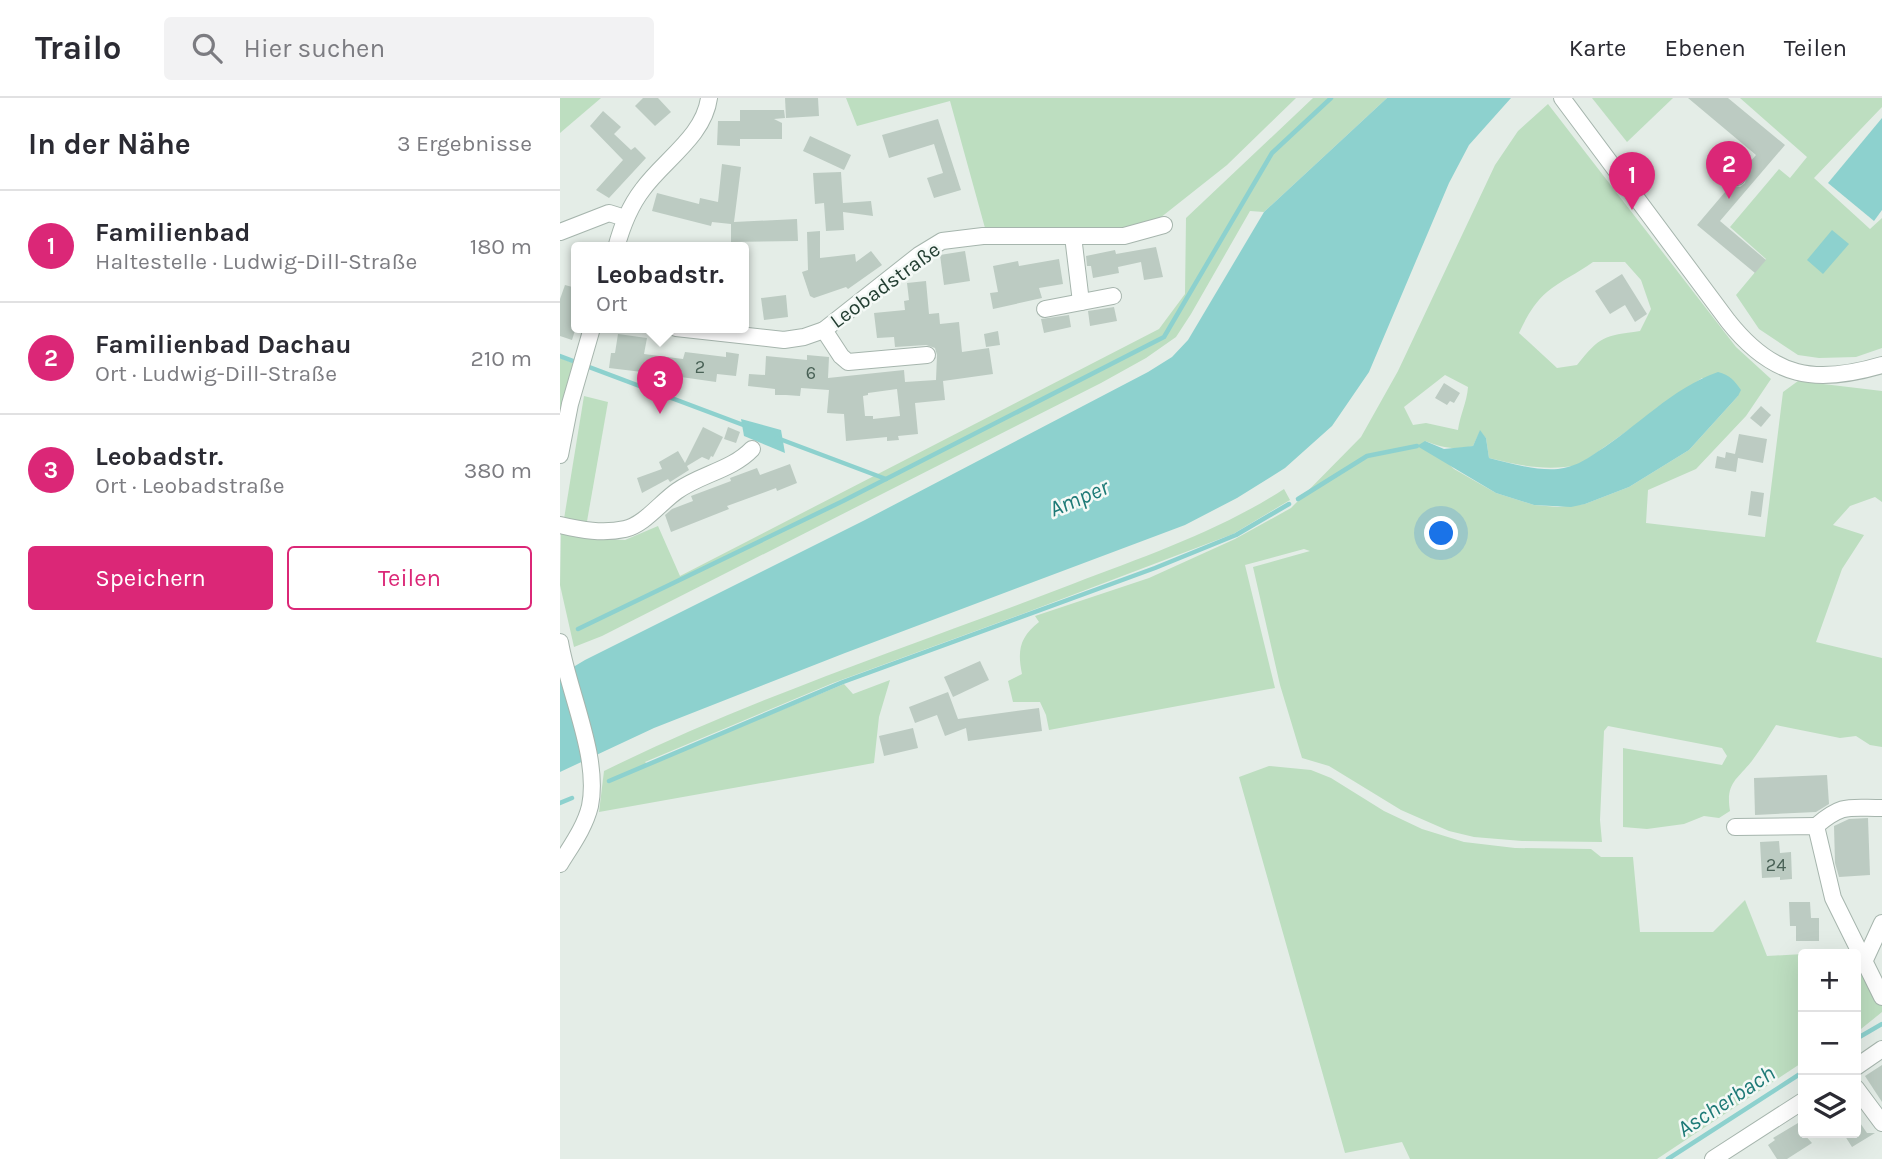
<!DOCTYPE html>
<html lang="de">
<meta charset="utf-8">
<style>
:root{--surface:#fff;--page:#f2f2f3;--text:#2b2b33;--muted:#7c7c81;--line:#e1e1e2;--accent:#db2777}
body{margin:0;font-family:Karla,sans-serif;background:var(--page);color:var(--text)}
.controls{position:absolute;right:21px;bottom:21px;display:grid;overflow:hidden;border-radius:7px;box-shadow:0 7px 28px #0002}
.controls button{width:63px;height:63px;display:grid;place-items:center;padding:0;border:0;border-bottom:2px solid var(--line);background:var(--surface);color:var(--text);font:35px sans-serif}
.you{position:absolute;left:882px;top:436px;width:24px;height:24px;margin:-18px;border:5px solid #fff;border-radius:50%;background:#1a73e8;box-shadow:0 0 0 10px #1a73e833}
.badge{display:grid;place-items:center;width:46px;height:46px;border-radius:50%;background:var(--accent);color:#fff;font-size:23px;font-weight:700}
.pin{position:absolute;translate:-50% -58px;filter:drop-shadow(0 2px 4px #0008)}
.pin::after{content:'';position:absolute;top:37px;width:24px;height:21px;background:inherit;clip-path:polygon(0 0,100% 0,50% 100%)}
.popup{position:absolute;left:11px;top:144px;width:178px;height:91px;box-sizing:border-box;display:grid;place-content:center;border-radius:7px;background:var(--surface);filter:drop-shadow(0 2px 5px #0005);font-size:23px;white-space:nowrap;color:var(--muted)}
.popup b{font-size:26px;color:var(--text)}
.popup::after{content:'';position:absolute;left:50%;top:100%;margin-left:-14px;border:14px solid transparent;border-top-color:var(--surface)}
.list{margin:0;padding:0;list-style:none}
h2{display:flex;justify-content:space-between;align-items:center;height:91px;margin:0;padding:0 28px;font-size:30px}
h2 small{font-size:23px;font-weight:400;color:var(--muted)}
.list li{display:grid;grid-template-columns:46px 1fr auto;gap:21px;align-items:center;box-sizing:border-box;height:112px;padding:0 28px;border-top:2px solid var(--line)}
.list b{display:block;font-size:26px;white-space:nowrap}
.list p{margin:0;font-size:23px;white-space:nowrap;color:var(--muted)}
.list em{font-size:23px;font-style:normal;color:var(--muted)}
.actions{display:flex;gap:14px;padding:21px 28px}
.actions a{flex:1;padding:16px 0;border:2px solid var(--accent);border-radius:7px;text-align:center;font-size:24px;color:var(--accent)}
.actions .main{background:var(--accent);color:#fff}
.icon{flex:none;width:38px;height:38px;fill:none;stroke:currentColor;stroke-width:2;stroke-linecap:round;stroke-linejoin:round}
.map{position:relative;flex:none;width:1322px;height:1061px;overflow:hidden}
header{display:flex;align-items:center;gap:42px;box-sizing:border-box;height:98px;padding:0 35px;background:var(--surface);border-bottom:2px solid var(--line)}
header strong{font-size:33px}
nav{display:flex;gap:38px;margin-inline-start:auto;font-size:24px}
.search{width:490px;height:63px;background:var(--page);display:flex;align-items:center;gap:18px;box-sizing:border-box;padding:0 24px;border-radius:7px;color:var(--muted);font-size:26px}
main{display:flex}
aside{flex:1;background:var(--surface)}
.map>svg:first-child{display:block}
.green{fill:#bddec0;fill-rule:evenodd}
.water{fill:#8dd1ce}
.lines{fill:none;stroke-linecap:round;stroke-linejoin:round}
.stream{stroke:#8dd1ce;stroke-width:4.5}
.building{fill:#bccbc2;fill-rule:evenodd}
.minor-casing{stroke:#a6b5ad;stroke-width:18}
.minor{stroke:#fff;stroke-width:16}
.labels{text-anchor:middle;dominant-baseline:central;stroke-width:5;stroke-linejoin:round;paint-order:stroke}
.number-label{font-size:18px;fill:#496156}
.street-label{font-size:21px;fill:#233e32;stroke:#f4f9f6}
.water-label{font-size:23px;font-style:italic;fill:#1e7a77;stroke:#f4f9f6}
</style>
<header>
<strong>Trailo</strong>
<div class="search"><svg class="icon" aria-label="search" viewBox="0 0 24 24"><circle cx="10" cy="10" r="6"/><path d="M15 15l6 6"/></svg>Hier suchen</div>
<nav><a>Karte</a><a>Ebenen</a><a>Teilen</a></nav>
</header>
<main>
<aside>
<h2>In der Nähe<small>3 Ergebnisse</small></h2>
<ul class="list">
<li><span class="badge">1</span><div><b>Familienbad</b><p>Haltestelle · Ludwig-Dill-Straße</p></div><em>180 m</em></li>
<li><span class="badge">2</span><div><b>Familienbad Dachau</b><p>Ort · Ludwig-Dill-Straße</p></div><em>210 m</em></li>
<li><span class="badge">3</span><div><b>Leobadstr.</b><p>Ort · Leobadstraße</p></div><em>380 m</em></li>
</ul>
<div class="actions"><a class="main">Speichern</a><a>Teilen</a></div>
</aside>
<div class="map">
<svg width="1322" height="1061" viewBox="0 0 1322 1061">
<rect width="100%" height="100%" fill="#e4ede7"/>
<g class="green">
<polygon points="0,0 41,0 0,35"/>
<polygon points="286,0 736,0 667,67 600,120 564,130 425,130 390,3 297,28"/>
<polygon points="753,0 827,0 704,114 690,113 631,216 616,239 586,260 541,285 42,538 14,549 0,487 1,435 40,441 65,442 98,428 120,478 599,231 625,196 626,120"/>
<polygon points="1032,0 1113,0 1067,44"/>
<polygon points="1180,0 1322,0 1322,9 1254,80 1310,131 1322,120 1322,250 1296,259 1259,260 1238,257 1199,231 1176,197 1206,161 1170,129 1219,71 1230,80 1247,59"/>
<path d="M988,6L1176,249L1211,281L1186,318L1136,371L1088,392L1086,425L1205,439L1223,294L1238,283L1322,293V404L1315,399L1290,408L1273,427L1304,437L1282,471L1256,544L1322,560V649L1310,647L1296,638L1280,640L1216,627C1209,638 1202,649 1194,660C1179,681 1165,683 1170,713L1159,720L1144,718L1124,726L1087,731L1063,729V650L1162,667L1167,658L1162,650L1048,628L1044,633L1040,722L1042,744L962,743L914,739L889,733L841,712L769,668L742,660L720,587L693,469L750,453L744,451L685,467L715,590L489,632L486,617L480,604H453L448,583L462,576C457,552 460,539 479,524L475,518L589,480L675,441L731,410L801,339L838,273L935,67L958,33ZM1033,164H1065L1081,182L1091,211L1080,233C1044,238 1040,238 1017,267L997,270L959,235C966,220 974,205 987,194C1000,183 1018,175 1033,164ZM885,277L908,289C907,304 900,317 898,332L866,325L853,327L844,309ZM1142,280L1178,298L1129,352L1069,389L1025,406L998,409L974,407L936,395L894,371L865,343C883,350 894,352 913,348L920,333L926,340L929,360C961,368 986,373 1019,367Z"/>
<polygon points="0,260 13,265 0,312"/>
<polygon points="24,298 48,304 26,429 4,421"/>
<path d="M724,391L730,402L673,436L465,515L273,585L85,664L88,667L284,586L293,596L330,582L319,619L314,665L39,714L44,673C192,600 348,549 502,490C577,461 656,435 724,391Z"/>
<polygon points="709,668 751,672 771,680 824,713 862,731 904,744 955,750 1031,751 1041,759 1073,759 1080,834 1153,834 1185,802 1207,858 1243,856 1243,964 1097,1061 850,1061 842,1044 785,1055 679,679"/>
<polygon points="1295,853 1322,907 1322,914 1296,935 1296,856 1247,856"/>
</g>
<g class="water">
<polygon points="827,0 951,0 909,47 889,85 809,274 772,328 725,370 677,400 625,427 285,555 94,630 0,674 0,577 25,562 305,422 588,274 612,259 628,242 704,114"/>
<polygon points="1322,20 1322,112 1314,123 1268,85"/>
<polygon points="1272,132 1289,146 1263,176 1247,162"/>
<path d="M1158,274C1170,277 1174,282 1181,292L1178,298L1129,352L1069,389L1025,406L1011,409L974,407L936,395L857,348L865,343L884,351L913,348L920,332L926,340L929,360C950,365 976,373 998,371C1014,369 1024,363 1037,354C1077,329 1112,290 1158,274Z"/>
<polygon points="181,321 221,332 225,355 184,338"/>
</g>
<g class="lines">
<g class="stream">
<polyline points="0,258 186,328"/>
<polyline points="217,340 326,381"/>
<polyline points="738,401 807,358 857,348"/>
<polyline points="18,531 283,403 604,239 712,55 771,0"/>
<polyline points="49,683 283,584 595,470 676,437 729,406"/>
<polyline points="0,705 12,700"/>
<polyline points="1296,941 1322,926"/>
<polyline points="1108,1061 1243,974"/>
</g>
</g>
<g class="building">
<polygon points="83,0 98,0 111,14 95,28 75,8"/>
<polygon points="225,0 258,0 259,18 226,20"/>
<polygon points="1128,0 1168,0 1225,47 1160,123 1206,162 1195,175 1137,127 1171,87 1180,89 1185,85 1187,76 1184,71 1196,57"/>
<polygon points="180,12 224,12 225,20 214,21 222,25 222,41 180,41 180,48 157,47 158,23 180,23"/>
<polygon points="43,13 61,29 54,36 71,52 75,49 86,60 49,100 36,92 63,62 30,28"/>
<polygon points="378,21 401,92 374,100 367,80 383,75 374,46 329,60 322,37"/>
<polygon points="250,38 291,57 284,72 243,53"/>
<polygon points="162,66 181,69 174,124 237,121 238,143 171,144 171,126 152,124 151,128 92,113 97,95 139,106 140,100 158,104"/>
<polygon points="281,74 283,105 311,103 313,118 283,114 284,132 266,133 264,105 255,106 253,75"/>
<polygon points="260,133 260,160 295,156 296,164 311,153 322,167 288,191 286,189 254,200 250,198 242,174 248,172 247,134"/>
<polygon points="596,149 603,179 584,182 581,164 558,169 559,175 533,180 531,168 527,168 526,158 555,152 556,156"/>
<polygon points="405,153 410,183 384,187 380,157"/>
<polygon points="499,161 503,186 479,190 482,200 433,211 430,195 438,194 433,168 458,163 459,168"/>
<polygon points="1062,176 1087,216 1075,224 1065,207 1050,216 1035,193"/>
<path d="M366,183L369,216L379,215L380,226L399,224L402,254L429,250L433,276L383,283L385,302L355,305L358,336L338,338L339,342L327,343V339L286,343L284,316L267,315L269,292L241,290L240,298L226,297H215V291L188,288L189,276L205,277L206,258L247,262V257L269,259L268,280L344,272L345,284L376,282L377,257L375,250L366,247L335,249L334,239L317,240L314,215L345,212L344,203L349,202L347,185ZM337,291L340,318L313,321V318H305L303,298L308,297V295Z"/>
<polygon points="5,187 16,190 16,229 12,242 0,238 0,201"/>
<polygon points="226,197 228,219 204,222 201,200"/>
<polygon points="554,209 557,223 530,228 528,213"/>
<polygon points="509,217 511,229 484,235 481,221"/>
<polygon points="438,233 440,247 426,249 424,236"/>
<polygon points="58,236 87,240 84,256 123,261 125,254 166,259 166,254 179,256 176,278 157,276 156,284 121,279 122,274 83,269 82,274 49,270 51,255 55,255"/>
<polygon points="884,285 900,295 894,305 890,303 887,307 875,300"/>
<polygon points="1201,308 1211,317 1201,329 1190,320"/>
<polygon points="143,329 163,339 153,359 151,358 149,362 142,359 127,368 129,372 110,384 108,381 82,395 77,380 102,371 99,364 118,353 125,365"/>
<polygon points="168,329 180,334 176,345 164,341"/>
<polygon points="1179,336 1207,341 1203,365 1178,360 1176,374 1155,370 1157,358 1165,360 1166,354 1175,356"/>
<polygon points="230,366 237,385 217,393 216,390 167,408 169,411 111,434 105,417 112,411 133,403 131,398 171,383 170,380 197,370 200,377"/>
<polygon points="1191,393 1204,395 1201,419 1188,417"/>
<polygon points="420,563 429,582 393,599 384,579"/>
<polygon points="388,594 398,621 479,610 482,633 408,643 406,630 385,638 377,617 355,625 349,609"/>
<polygon points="353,630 358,650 324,658 319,638"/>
<polygon points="1267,677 1269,706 1256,714 1195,717 1194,680"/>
<polygon points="1308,720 1310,777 1279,779 1275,765 1274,728 1289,721"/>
<polygon points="1219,743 1220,755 1231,754 1232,781 1220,782 1220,779 1202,780 1200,744"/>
<polygon points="1229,804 1250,804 1251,820 1259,820 1259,843 1236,843 1236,828 1230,828"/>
<polygon points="1322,967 1322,1004 1305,978"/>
<polygon points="1296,1019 1307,1035 1315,1035 1292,1049 1283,1035 1296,1035"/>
<polygon points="1243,1022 1243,1035 1252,1045 1227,1061 1217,1061 1208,1047 1215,1042 1213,1040"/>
</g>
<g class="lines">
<defs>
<g id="minor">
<path d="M1002,0L1168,223C1213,280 1255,287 1322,267"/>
<polyline points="1170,73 1177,79"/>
<polyline points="0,134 49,115 65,120"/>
<polyline points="513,138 521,204"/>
<path d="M56,150C62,128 69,109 83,91C104,62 144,38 149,0"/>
<polyline points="485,211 553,198"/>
<polyline points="116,230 224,242 244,239 264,232 359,157 382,143 423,138 564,138 604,127"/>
<polyline points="264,232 281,258 288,264 367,257"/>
<polyline points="0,357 10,306 32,230"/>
<path d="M0,427C21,432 43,436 65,431C84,427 101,404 117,393C141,376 172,372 192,351"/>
<path d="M0,544C8,593 40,659 30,708C25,729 11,748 0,766"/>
<path d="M1256,728C1283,705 1289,710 1322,710"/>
<polyline points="1175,729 1256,728 1273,800 1322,899"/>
<polyline points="1304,864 1322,825"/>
<polyline points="1296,969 1322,951"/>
<polyline points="1296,990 1322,1025"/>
<polyline points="1153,1061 1243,1003"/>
</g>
</defs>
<use href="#minor" class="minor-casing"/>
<use href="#minor" class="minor"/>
</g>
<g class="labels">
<g class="number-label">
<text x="140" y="269">2</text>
<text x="251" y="275">6</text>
<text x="1216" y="767">24</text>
</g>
<g class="street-label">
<text transform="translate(325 187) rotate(-36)">Leobadstraße</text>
</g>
<g class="water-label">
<text transform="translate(519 400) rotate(-23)">Amper</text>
<text transform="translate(1166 1003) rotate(-33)">Ascherbach</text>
</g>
</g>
</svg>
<div class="controls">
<button>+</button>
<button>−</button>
<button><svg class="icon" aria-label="layers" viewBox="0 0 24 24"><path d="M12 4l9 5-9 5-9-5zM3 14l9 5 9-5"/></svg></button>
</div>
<div class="you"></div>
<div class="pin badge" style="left:1072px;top:112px">1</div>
<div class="pin badge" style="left:1169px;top:101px">2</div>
<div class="pin badge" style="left:100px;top:316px">3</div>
<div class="popup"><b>Leobadstr.</b>Ort</div>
</div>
</main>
